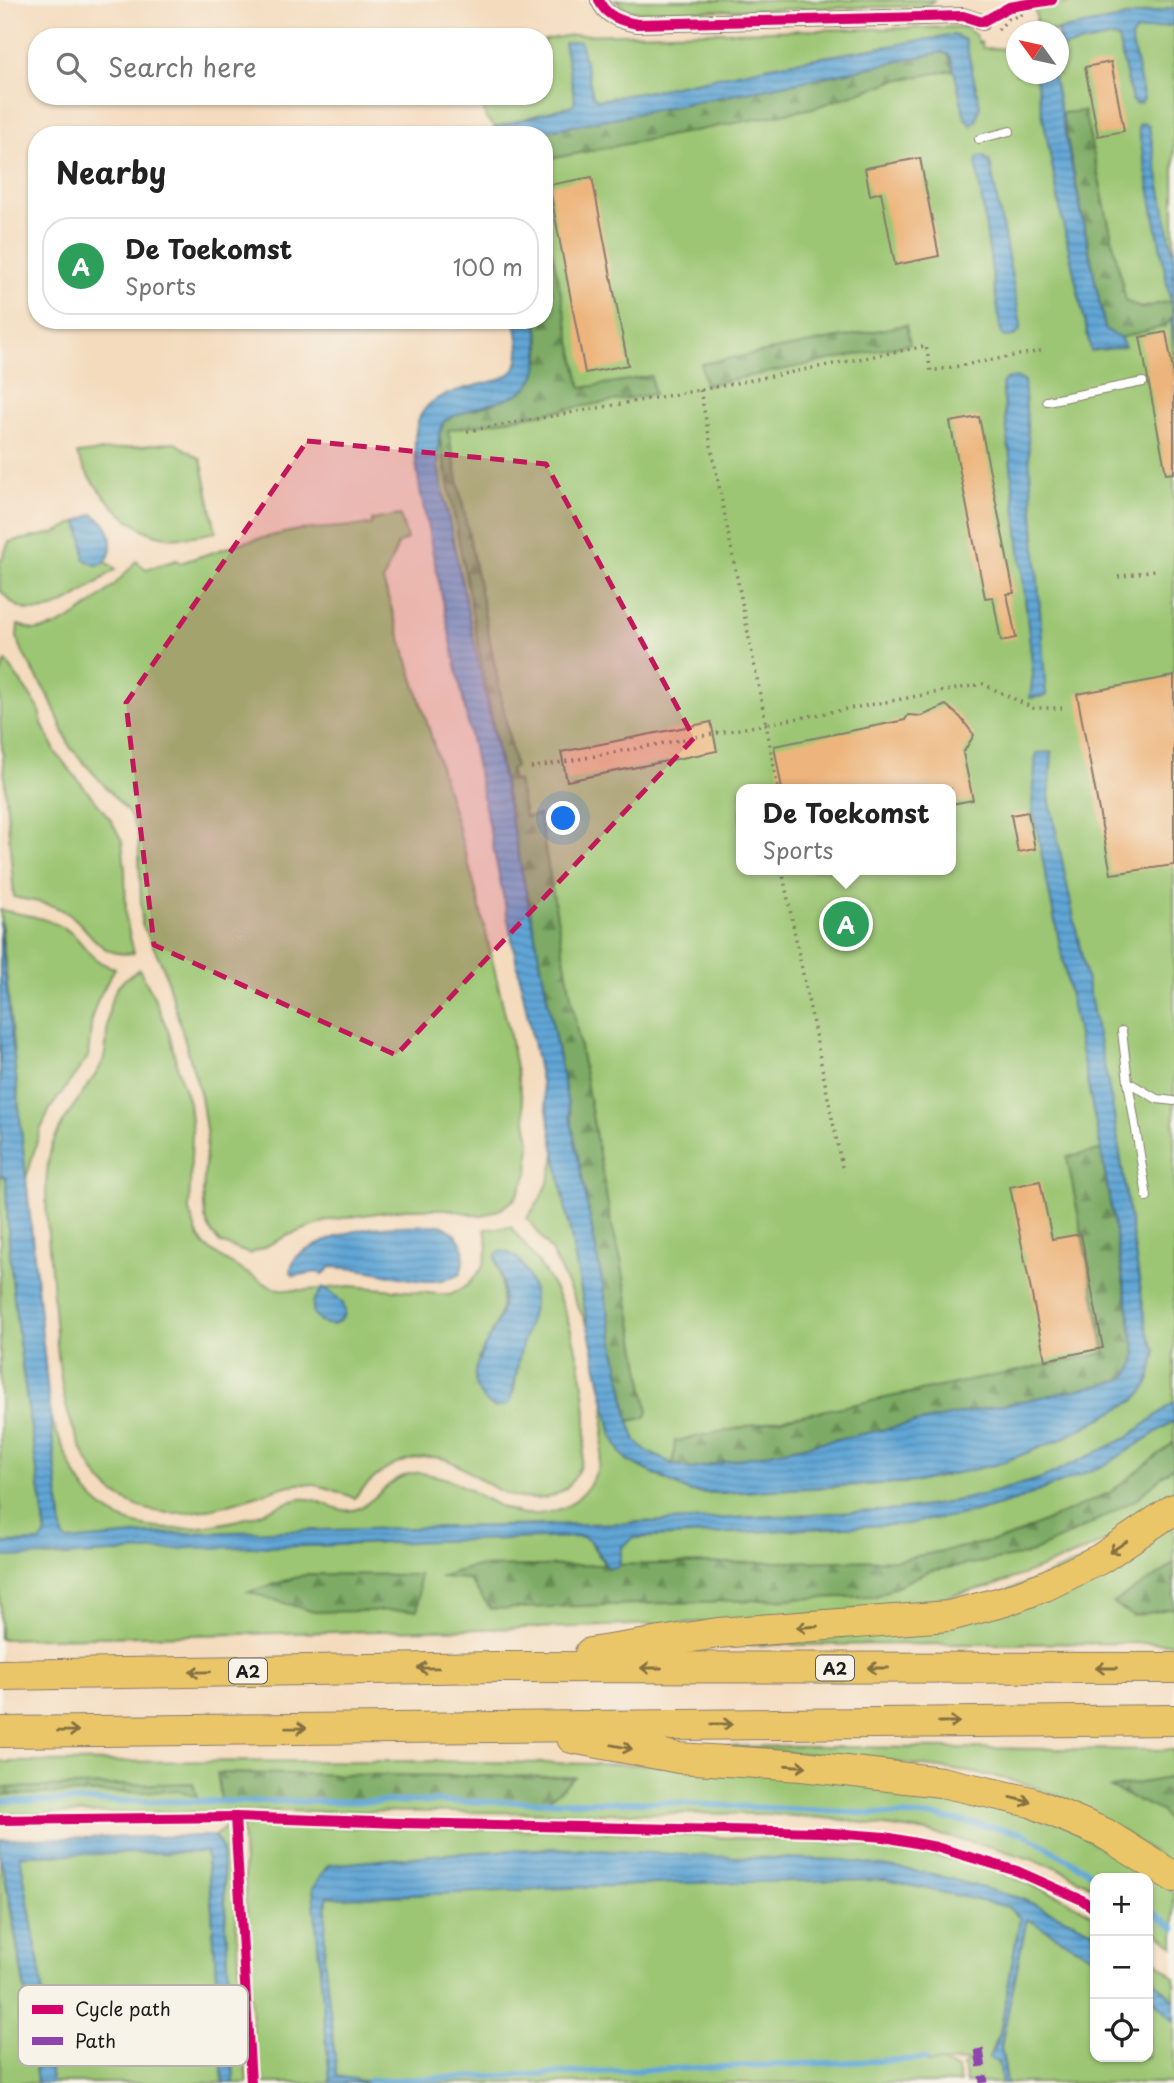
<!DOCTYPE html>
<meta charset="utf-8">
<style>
:root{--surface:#fff;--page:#f6f6f6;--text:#222;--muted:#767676;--line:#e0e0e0;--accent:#1f6fb2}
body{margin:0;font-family:"Playpen Sans",sans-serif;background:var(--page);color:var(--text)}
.controls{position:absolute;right:21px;bottom:21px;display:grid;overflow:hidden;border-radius:14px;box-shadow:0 2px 5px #0004}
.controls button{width:63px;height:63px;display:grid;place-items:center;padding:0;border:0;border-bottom:2px solid var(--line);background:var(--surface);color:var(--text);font:35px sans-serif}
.compass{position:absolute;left:1006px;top:21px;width:63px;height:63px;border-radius:50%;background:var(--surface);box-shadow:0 2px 5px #0004;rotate:303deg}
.you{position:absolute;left:564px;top:819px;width:24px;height:24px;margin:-18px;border:5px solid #fff;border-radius:50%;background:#1a73e8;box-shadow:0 0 0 10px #1a73e833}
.badge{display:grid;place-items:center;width:46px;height:46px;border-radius:50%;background:var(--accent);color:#fff;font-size:23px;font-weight:700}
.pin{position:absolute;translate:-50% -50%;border:4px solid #fff;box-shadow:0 2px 7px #0006}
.popup{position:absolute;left:736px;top:784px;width:220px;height:91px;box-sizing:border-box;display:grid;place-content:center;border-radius:14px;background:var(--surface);filter:drop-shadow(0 2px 5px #0005);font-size:23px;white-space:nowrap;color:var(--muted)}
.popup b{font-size:26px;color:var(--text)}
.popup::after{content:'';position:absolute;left:50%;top:100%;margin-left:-14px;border:14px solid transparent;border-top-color:var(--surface)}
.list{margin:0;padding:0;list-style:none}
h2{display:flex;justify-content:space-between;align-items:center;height:91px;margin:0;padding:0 28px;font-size:30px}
h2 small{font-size:23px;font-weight:400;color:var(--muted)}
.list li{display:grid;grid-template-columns:46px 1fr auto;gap:21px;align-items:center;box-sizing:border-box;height:98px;margin:0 14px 14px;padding:0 14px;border:2px solid var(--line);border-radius:28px}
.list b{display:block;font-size:26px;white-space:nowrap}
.list p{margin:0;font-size:23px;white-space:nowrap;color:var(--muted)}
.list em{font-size:23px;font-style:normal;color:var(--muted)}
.icon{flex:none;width:38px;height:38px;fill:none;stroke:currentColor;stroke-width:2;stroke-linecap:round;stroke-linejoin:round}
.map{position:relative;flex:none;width:1174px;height:2083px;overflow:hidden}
.search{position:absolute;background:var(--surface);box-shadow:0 2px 5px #0004;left:28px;top:28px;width:525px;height:77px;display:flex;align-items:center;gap:18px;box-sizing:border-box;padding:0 24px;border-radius:28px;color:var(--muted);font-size:26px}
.panel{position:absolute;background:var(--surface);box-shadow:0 2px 5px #0004;left:28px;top:126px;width:525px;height:203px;border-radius:28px}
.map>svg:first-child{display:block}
.green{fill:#9cc673;stroke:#5c7148;stroke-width:2;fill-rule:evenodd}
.forest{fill:url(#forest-firs);stroke:#4c6440;stroke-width:2}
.water{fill:url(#water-rules);stroke:#3e6179;stroke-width:2}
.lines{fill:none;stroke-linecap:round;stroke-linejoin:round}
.stream{stroke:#60a6d6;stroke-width:6}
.building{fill:#edb57d}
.service-casing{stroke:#887c6d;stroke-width:10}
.minor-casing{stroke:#887c6d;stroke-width:18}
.motorway-casing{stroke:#887c6d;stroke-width:32}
.path{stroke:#887c6d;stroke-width:3.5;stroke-dasharray:2 5;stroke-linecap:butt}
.service{stroke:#fff;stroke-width:8}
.minor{stroke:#fff;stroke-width:16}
.motorway{stroke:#ebc669;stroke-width:30}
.quiet{stroke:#8e44ad;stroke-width:9;stroke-dasharray:18 9;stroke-linecap:butt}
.cycleway-casing{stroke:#f7f3e8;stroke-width:15}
.cycleway{stroke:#d6006c;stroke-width:10}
.oneway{stroke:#847142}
.marked{fill:#c2185b;fill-opacity:0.2;stroke:#c2185b;stroke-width:5;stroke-dasharray:14 9;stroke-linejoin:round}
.labels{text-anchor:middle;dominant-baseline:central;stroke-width:5;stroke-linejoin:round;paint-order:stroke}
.shield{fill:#f7f3e8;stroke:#5e5c59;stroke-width:2}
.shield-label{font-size:16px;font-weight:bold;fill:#1c1c1c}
.key{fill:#f7f3e8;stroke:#b5b2ab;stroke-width:2}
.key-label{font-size:19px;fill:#1c1c1c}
</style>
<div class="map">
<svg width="1174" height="2083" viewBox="0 0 1174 2083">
<defs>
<pattern id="forest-firs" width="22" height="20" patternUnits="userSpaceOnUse" patternTransform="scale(1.75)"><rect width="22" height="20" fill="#7dab65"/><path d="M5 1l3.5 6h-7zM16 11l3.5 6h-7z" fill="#668a52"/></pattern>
<pattern id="water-rules" width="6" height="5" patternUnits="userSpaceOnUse" patternTransform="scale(1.75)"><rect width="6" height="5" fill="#60a6d6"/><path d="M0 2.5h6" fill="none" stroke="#4e86ad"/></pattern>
</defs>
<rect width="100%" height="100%" fill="#f7f3e8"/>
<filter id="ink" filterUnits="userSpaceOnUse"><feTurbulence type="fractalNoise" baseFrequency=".0143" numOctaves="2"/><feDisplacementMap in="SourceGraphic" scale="14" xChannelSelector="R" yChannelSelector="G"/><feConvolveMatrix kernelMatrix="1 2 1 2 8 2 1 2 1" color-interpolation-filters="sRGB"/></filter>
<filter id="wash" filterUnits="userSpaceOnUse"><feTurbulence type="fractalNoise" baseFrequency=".00686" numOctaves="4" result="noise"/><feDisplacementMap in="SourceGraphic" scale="28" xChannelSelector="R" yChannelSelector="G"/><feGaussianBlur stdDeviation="1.57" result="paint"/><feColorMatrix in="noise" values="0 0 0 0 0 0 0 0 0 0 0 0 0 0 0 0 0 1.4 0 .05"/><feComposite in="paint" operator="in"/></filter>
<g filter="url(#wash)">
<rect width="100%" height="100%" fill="#f4dbbe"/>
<g class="green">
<polygon points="614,0 934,0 926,6 643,12 628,10"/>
<polygon points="1086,0 1174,0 1174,8 1053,31 1038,31 1035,9"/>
<path d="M1174,23V1490L1154,1509L1108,1540L1075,1555L993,1586L913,1604L764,1620L578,1627L0,1639V1168L6,1177L7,1213L21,1358L46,1534L44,1539L46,1557L65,1556L50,1416C61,1441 70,1470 87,1492C126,1542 197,1531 250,1517C267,1512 283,1502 300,1499C319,1496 339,1516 357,1509C378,1500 391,1475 415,1473C419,1472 426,1474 431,1475C470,1480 497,1518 538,1514C548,1513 560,1510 569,1505C608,1478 602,1442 605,1400L612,1435L627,1460L690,1492L718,1493L916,1482L997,1464L1062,1439L1135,1400L699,1479L636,1460L428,433L516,389L530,320H544V135H508L651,91L586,102L496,127L486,119L481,96H544V40L571,35L964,27L975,35L979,43L981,42L983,48L1016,49V74H1058L1059,45ZM741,789H951V870H741ZM651,1521L648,1536L633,1538L622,1547L619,1564L605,1565L588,1539L628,1523Z"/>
<path d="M174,442L201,459L216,532C200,535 183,539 167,537C132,534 89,485 77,454Z"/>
<path d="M400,515L407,539L398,544L383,581L433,742L474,883L509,1031L530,1141L528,1174L515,1199L501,1209L482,1216L447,1209H405L330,1220L289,1235L250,1254L220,1243L212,1234L205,1218L203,1193L207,1136L201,1096L163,966L142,924L138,832L128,812L70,747L51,701L24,655L17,637L18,625C23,626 29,629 34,630C67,632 117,585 136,561L146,569L177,560L180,563L244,542L298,530L371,525L372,520Z"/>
<path d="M78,521L84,547V558L100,565L106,562L116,569C90,586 54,621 21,608C13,605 6,597 0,590V563L9,542L55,533Z"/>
<path d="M6,661L38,707L43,726L56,753L111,820L122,841L125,869L126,920L134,953C94,959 92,925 62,910C47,902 30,901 14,897L0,722V675Z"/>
<path d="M0,910C21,914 45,917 64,928C86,940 84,960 115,968L98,999L92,1017L88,1057L50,1109L40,1131L26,1179Z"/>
<path d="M139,969L154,997L169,1033L180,1077L189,1102L192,1132L189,1211L198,1236L205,1246L223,1259L273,1288L288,1290H308L351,1286L450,1295L468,1285L483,1267L488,1248L485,1229L511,1227C528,1249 547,1272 559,1298C579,1340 615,1487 544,1498C504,1504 484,1478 452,1462C429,1451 396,1460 377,1476C369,1482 361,1491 354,1498C334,1490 314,1481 292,1485C282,1486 272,1491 262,1494C213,1509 162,1528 115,1494C90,1477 72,1430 65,1402C57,1362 55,1321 52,1281C49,1244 41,1184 51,1149C58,1126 75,1105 88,1085C94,1077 101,1068 104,1058C110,1034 103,1000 122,982C127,977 134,973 139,969ZM495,1258L534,1301L520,1351L514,1391L478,1359C500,1320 510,1303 495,1258Z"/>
<path d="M555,1152L588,1327L551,1251L527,1218C544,1195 552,1181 555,1152Z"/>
<polygon points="1174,1524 1174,1643 743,1645 909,1630"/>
<path d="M707,1746L1174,1750V1867C1137,1841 1101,1816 1060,1797C1014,1776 959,1770 909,1764C842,1756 774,1751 707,1746Z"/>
<polygon points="425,1761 654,1765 847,1776 1040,1810 1174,1891 1174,1947 1148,1924 1148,1878 1095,1878 1095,1888 1058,1868 996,1848 927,1832 835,1819 765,1814 282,1811 0,1814 0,1762"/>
<polygon points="230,1824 247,2083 234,2083 222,1848 214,1836"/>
<polygon points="242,1825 289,1827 551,1830 805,1841 901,1849 986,1867 1061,1897 1095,1916 1095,1944 1008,1907 1020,1918 1000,2033 989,2057 998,2063 1002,2083 966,2083 963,2066 972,2061 925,2063 939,2062 957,2069 960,2083 255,2083"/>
<polygon points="0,1850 27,2002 37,2083 0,2083"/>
<polygon points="206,1852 212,1910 223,2083 52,2083 40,1971 20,1855"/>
<polygon points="1027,1918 1095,1958 1095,2057 1148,2057 1148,1996 1160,2006 1174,2022 1174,2083 1007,2083 1001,2046"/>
<polygon points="1148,1954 1174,1977 1174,2015 1148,1988"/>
</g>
<g class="forest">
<polygon points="942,52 948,54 954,70 897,80 813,108 544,160 544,135 525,135 809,80"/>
<polygon points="1084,111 1126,301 1140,308 1171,301 1173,315 1166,326 1120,338 1105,330 1062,113"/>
<polygon points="544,213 581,388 651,376 654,394 448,430 515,767 510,769 513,781 518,781 525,817 539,815 611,1222 621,1260 648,1412 645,1418 629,1421 538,949 511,820 439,435 444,421 457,414 493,404 540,361 540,340 536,320 544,320"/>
<polygon points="906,325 910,344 705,385 701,364"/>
<path d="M1101,1150L1136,1355C1134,1370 1129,1378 1114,1382L726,1463L692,1469L673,1464L675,1441L1105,1353L1067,1157Z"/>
<polygon points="1174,1442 1174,1466 1135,1500 1079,1530 1026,1555 929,1571 876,1596 491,1609 468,1579 439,1577 472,1567 897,1560 1008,1538 1111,1492"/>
<polygon points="1174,1563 1174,1608 1133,1616 1113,1603 1166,1570"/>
<polygon points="308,1574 419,1575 418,1610 314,1612 248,1592"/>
<polygon points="217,1773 575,1777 545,1803 221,1801"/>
<polygon points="1174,1777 1174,1831 1161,1811 1111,1788"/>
<polygon points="193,1783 197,1797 180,1791 0,1795 0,1788"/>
</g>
<g class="water">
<polygon points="1174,8 1174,25 1135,32 1131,38 1144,99 1141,103 1136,104 1132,101 1118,39 1114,37 1059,48 1058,32 1053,31"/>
<polygon points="954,35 965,40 980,105 976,122 971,125 965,118 951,57 948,54 942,52 809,80 525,135 485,135 496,127 573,105 575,100 564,43 580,41 593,96 599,100 651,91 781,64"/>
<polygon points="1035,74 1053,74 1105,329 1120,338 1125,347 1091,351 1061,214"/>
<polygon points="1144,123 1149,126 1174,259 1174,347 1171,321 1173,315 1138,128 1140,124"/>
<polygon points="983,156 990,162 1021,325 1019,332 1014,336 1004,337 1001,332 976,161 979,157"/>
<path d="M515,320H536C552,413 504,389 444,421L439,435L438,467L538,950L629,1421L636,1441L648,1452L673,1464L692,1469L1114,1382C1129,1378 1134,1370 1136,1355L1101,1150L1032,807L1036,753L1052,752L1049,797L1113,1108L1147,1331L1156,1351L1150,1379L1146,1388L1135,1400L1062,1439L998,1464L916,1482L718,1493L690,1492L627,1460L621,1453L612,1435L588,1327L548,1115L420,490C417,468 412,447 417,425C428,379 501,392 515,368C523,355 517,335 515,320Z"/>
<polygon points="1016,377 1024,381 1046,696 1030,698 1033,673 1002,383 1006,379"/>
<path d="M93,514C97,518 103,521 106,525C118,544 108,580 84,558V547L78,521Z"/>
<path d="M0,921L61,1521L63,1537L68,1541L146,1534L628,1523L897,1510L941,1504L986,1494L1042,1478L1127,1438L1174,1402V1421L1107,1464L1017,1500L976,1512L906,1524L633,1538L622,1547L619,1564L616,1568L607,1567C600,1557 595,1541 582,1537L432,1541L313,1546L192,1548L65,1556L0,1557V1543L40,1542L46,1534C30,1417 8,1295 6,1178L0,1175C0,1157 2,1141 0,1123Z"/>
<path d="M441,1225C463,1235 468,1251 460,1274C431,1290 395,1274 364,1270C353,1268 342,1268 331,1267L323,1274L317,1272L294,1276L291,1273C291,1257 301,1253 313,1247C357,1223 394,1226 441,1225Z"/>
<path d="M502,1251C515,1254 520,1259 526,1271C543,1302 528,1319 521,1350C516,1368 516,1386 509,1404L494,1408C490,1404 485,1401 482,1397C458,1370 499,1334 502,1307C504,1297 503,1284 501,1275C499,1267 496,1261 496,1254Z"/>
<path d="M323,1287C337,1296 359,1311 333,1325L322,1323L313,1313V1302Z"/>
<polygon points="214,1836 222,1848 234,2083 223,2083 212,1910 206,1852 20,1855 40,1971 52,2083 37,2083 27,2002 6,1879 0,1858 0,1839"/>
<polygon points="554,1848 710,1856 843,1860 933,1874 1022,1899 1095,1932 1095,1958 1027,1919 1001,2046 1007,2083 1002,2083 998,2063 989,2057 994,2050 1000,2033 1020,1918 1008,1907 886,1880 677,1883 342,1898 327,1896 324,1956 337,2076 374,2083 330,2083 313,1888 328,1865 444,1854"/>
<polygon points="1148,1974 1174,2000 1174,2022 1160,2006 1148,1996"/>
</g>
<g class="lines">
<g class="stream">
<polyline points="0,1801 658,1802 938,1817 1023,1833 1100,1878"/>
<polyline points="1148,1908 1174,1928"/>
<polyline points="369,2081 925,2059"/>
</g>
</g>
<g id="blocks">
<g class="building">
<polygon points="1111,62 1124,131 1098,136 1085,67"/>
<polygon points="920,158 939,256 895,265 881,192 870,195 865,168"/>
<polygon points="592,177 628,365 585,373 549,185"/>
<polygon points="1166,332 1174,376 1174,473 1166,474 1140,337"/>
<polygon points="979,417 1014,593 1007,594 1016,638 1001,641 993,597 985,598 950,422"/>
<polygon points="1174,676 1174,865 1111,874 1077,694"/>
<polygon points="946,705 960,717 974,735 963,753 973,800 951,804 951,789 782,789 774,746 905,720 908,715 922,716"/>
<polygon points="711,722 717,751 567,781 561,752"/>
<polygon points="1028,812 1035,849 1018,852 1011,815"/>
<polygon points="1040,1181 1052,1239 1081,1234 1103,1348 1045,1360 1010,1187"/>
</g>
</g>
</g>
<g filter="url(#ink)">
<use href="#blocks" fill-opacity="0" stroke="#887c6d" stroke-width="2"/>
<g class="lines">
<defs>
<g id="service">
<polyline points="979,139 1010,131"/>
<polyline points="1047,401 1143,382"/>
<polyline points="1122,1031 1128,1082"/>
<polyline points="1147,1197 1128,1082 1157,1099 1174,1101"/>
</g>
<path id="minor" d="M599,0C605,16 621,21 637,24L963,16L982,22"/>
<g id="motorway">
<polyline points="590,1653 718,1633 949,1616 1005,1601 1045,1586 1100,1559 1174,1509"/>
<polyline points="0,1675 496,1667 1174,1668"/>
<polyline points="0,1732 1174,1720"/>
<polyline points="572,1738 679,1758 802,1766 941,1782 1031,1802 1104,1833 1174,1877"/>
</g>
</defs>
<use href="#service" class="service-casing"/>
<use href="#minor" class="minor-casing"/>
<use href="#motorway" class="motorway-casing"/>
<g class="path">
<polyline points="998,30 1008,19 1021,15 1016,0 1019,0"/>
<polyline points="700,390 766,724 983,684 1033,708 1062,708"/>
<polyline points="467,431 700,390 926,346 931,371 1041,351"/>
<polyline points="1118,577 1159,569"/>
<polyline points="531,768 766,724 778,789"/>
<polyline points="782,870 843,1172"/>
</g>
<use href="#service" class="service"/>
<use href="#minor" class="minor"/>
<use href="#motorway" class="motorway"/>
<polyline class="quiet" points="979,2049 984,2083"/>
<defs>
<g id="cycleway">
<path d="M599,0C605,16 621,21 637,24L963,16L982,22L1009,7L1052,0"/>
<polyline points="235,1817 251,2083"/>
<polyline points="0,1820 235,1817 401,1823 819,1832 885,1837 936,1847 1017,1871 1082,1900 1095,1909"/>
</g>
</defs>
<use href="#cycleway" class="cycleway-casing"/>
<use href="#cycleway" class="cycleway"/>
</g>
<defs><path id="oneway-shaft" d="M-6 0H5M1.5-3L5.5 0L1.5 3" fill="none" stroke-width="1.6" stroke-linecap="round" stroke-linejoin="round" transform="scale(1.75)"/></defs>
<g class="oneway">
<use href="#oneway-shaft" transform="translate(1118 1547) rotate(147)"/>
<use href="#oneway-shaft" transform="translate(807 1627) rotate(176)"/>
<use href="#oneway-shaft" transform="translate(428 1668) rotate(179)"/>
<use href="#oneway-shaft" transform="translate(651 1668) rotate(-180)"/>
<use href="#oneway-shaft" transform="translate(878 1668) rotate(-180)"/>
<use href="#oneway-shaft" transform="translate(1106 1668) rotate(-180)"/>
<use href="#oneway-shaft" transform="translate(200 1672) rotate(179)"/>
<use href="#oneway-shaft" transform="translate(949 1722)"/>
<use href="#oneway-shaft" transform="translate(722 1724)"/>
<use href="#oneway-shaft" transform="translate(296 1728) rotate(-1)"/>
<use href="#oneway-shaft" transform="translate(68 1731) rotate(-1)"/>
<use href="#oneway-shaft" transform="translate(622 1747) rotate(11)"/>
<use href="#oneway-shaft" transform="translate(796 1766) rotate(4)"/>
<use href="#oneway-shaft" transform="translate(1021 1800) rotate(14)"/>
</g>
</g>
<path class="marked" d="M307,441L546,464L694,738L396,1055L154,945L126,703Z"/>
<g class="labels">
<g class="shield">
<rect x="816" y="1655.5" width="38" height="25" rx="5"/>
<rect x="229" y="1658.5" width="38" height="25" rx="5"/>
</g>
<g class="shield-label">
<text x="835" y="1668">A2</text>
<text x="248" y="1671">A2</text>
</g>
</g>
<rect x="18" y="1985" width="230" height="81" rx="10" class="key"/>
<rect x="32" y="2005" width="31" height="9" fill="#d6006c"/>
<rect x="32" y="2037" width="31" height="8" fill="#8e44ad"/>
<g class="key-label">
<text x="75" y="2016">Cycle path</text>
<text x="75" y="2048">Path</text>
</g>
</svg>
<div class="controls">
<button>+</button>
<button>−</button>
<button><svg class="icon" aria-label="locate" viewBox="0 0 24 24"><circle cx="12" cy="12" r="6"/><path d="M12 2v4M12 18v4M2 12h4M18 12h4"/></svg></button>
</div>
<svg class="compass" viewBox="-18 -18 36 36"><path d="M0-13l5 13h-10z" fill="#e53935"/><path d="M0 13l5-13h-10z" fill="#767676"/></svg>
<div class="you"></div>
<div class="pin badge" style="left:846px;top:924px;background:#2e9e5b">A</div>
<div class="popup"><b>De Toekomst</b>Sports</div>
<div class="search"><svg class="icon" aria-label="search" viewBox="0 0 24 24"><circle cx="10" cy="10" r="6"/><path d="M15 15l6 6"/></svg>Search here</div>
<section class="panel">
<h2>Nearby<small></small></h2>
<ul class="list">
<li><span class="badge" style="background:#2e9e5b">A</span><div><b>De Toekomst</b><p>Sports</p></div><em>100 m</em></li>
</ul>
</section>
</div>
